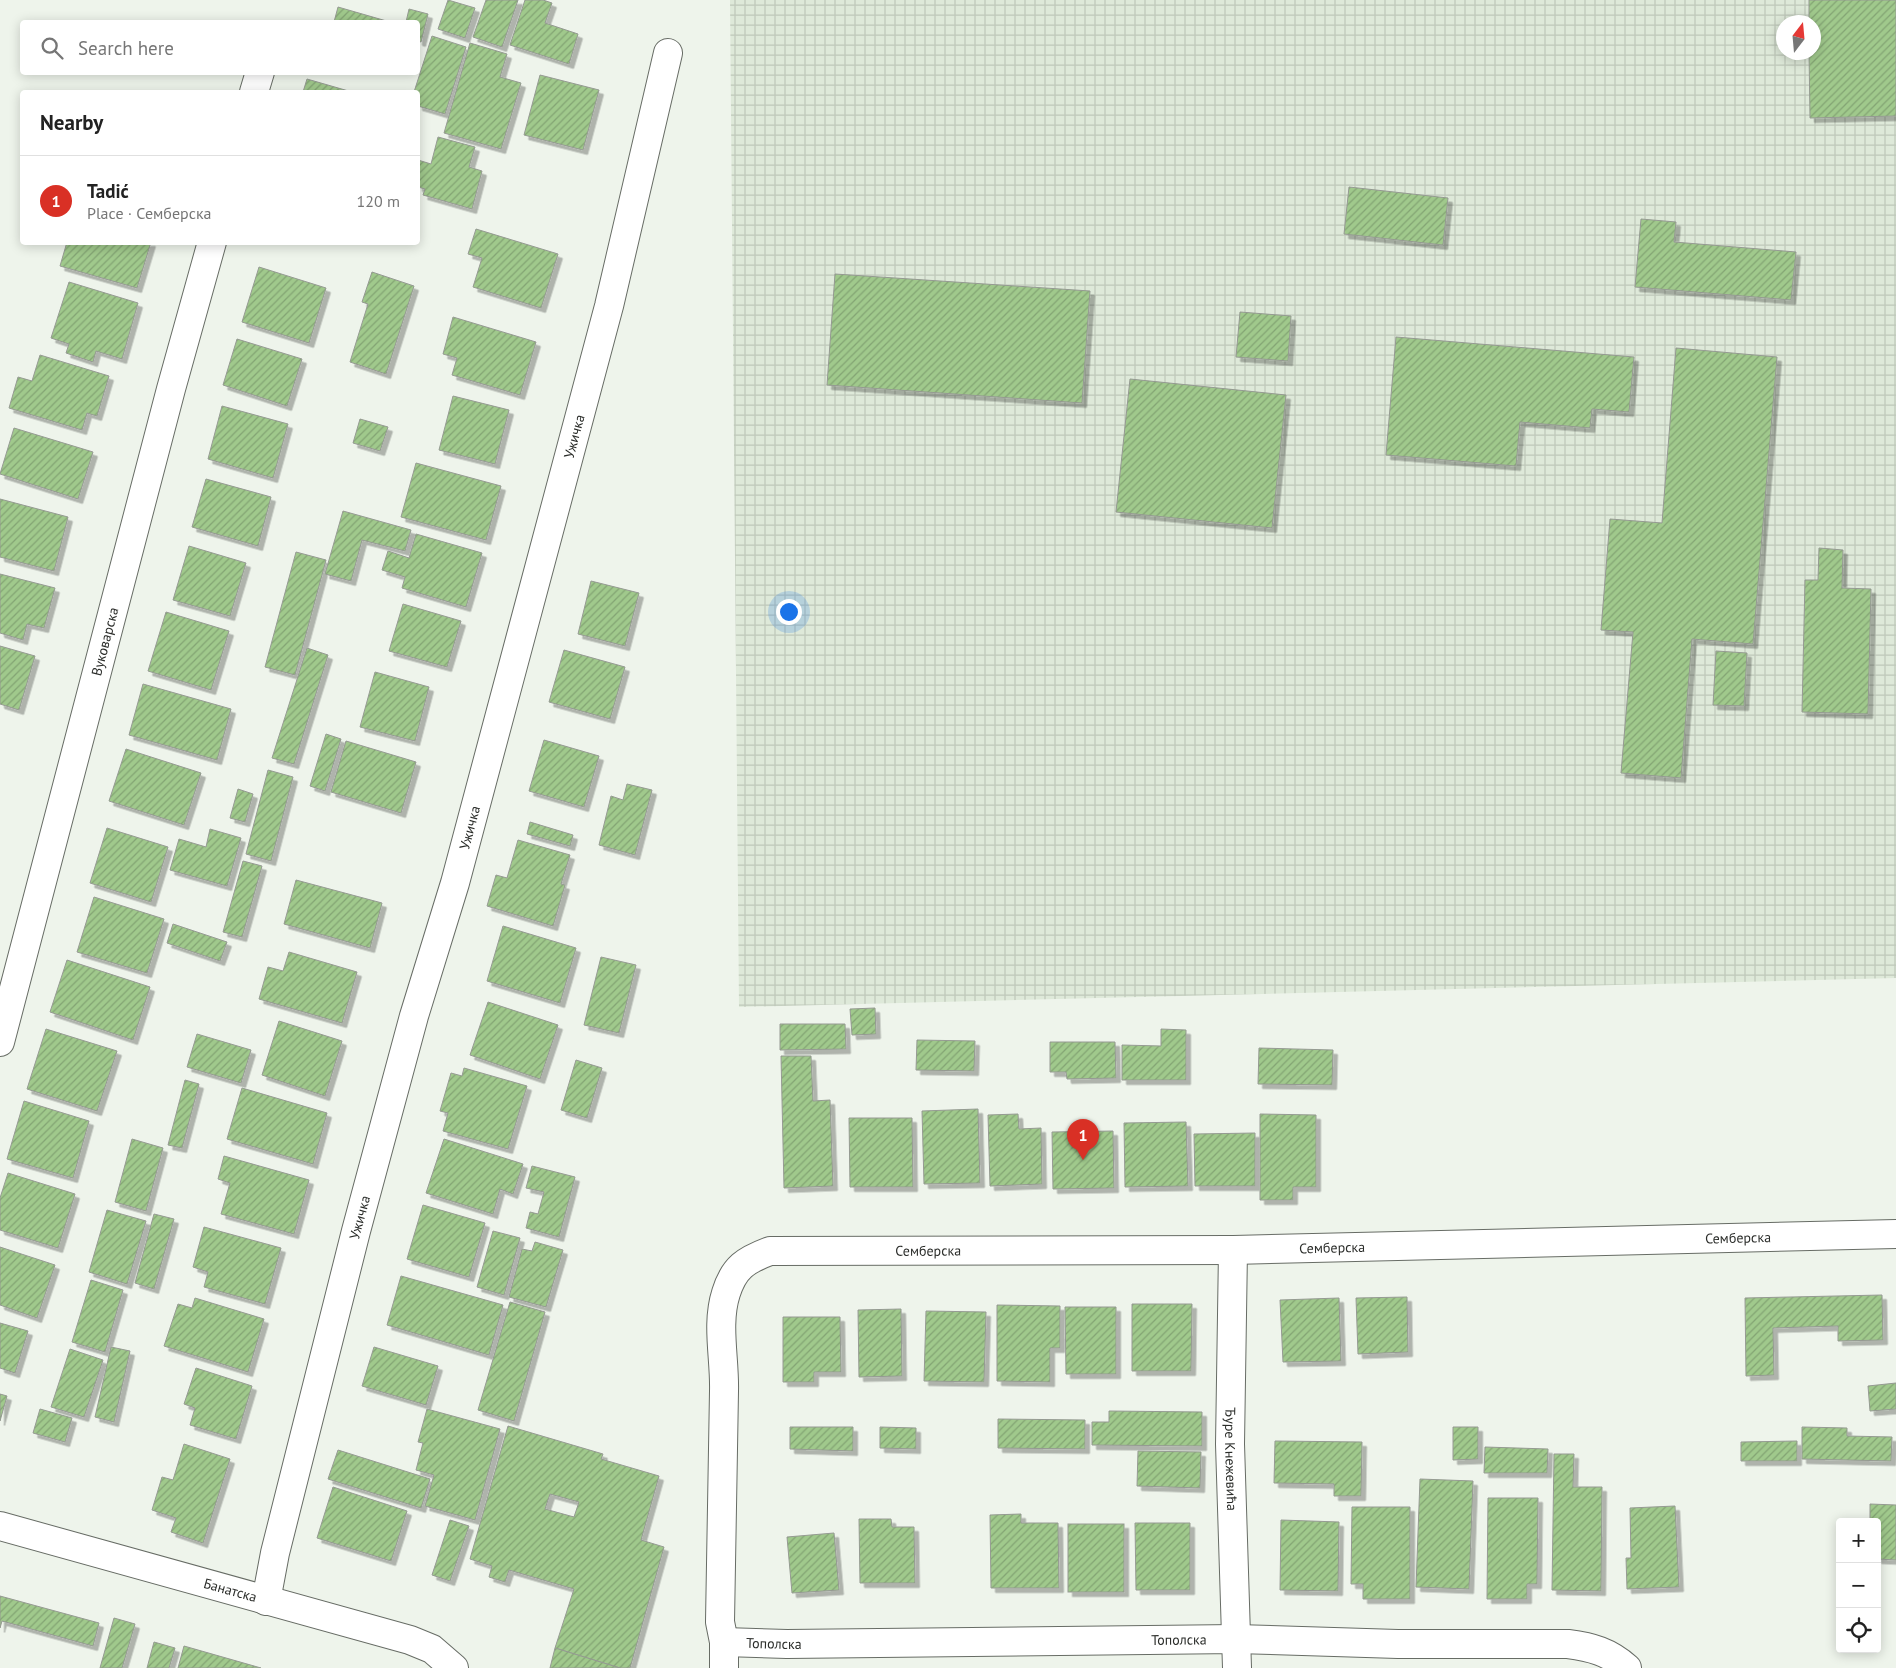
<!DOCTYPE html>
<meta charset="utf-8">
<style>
:root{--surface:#fff;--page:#f2f2f2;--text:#222;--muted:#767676;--line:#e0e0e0;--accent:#d93025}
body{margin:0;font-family:"PT Sans",sans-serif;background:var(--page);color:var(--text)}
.controls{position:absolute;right:15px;bottom:15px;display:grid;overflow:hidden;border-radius:5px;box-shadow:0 2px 12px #0003}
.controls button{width:45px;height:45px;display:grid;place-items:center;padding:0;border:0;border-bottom:1px solid var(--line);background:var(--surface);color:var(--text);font:25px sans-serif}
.compass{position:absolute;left:1776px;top:15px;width:45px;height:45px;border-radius:50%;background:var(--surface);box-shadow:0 2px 12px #0003;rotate:16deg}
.you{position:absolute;left:788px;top:611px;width:18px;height:18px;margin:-12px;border:4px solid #fff;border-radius:50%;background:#1a73e8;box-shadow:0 0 0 8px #1a73e833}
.badge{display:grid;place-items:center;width:32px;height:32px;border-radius:50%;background:var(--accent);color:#fff;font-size:16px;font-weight:700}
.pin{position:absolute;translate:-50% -41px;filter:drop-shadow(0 1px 2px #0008)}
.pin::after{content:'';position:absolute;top:26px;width:18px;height:15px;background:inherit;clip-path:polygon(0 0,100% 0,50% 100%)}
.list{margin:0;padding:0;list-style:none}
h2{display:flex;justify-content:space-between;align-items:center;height:65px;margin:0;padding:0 20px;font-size:21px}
h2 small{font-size:16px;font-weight:400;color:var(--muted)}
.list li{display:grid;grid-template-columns:32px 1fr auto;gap:15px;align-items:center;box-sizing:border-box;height:90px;padding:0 20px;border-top:1px solid var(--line)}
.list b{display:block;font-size:19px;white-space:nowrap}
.list p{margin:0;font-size:16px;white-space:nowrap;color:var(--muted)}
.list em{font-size:16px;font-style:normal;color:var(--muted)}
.icon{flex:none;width:28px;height:28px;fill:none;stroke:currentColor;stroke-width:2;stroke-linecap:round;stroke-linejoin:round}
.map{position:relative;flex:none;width:1896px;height:1668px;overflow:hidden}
.search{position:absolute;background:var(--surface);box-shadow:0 2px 12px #0003;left:20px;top:20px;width:400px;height:55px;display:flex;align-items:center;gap:12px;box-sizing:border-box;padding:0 18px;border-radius:5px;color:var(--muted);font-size:19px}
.panel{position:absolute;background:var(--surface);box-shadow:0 2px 12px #0003;left:20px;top:90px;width:400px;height:155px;border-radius:5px}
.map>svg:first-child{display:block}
.industrial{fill:url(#industrial-grid);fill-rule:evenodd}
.building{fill:url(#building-hatch);stroke:#959a92;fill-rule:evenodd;filter:url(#shadow)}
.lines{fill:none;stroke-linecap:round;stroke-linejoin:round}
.minor-casing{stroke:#676c65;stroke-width:30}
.minor{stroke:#fff;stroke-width:28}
.labels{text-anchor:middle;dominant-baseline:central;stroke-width:4;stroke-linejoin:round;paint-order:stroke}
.street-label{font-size:14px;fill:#2b2d2a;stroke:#fff}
</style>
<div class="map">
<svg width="1896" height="1668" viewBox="0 0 1896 1668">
<defs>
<pattern id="industrial-grid" width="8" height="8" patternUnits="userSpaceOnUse" patternTransform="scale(1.25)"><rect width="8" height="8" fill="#dee9d9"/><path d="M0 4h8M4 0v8" fill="none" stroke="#bfc8ba"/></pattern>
<pattern id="building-hatch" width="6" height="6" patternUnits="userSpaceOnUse" patternTransform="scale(1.25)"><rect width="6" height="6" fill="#a0c98c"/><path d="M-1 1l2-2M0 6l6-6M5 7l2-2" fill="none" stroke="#83a473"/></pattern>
<filter id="shadow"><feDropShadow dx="4.5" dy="4.5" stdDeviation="0" flood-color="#0004"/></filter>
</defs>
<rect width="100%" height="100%" fill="#eef4eb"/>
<path class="industrial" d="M730,0H1896V978L739,1007ZM1784,22H1814V52H1784Z"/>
<g class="building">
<polygon points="448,0 475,8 465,38 438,29"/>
<polygon points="486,0 518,0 502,47 473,37"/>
<polygon points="525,0 543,0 552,3 545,23 578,34 569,64 510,45"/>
<polygon points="1809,0 1896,0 1896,116 1810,118 1809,52 1814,52 1814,22 1809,22"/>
<polygon points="338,7 390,22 334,22"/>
<polygon points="409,9 428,14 421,42 418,41 418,22 406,22"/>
<polygon points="432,36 466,47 445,114 418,106 418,92 414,92"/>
<polygon points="470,43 507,54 500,77 521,83 501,149 444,133"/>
<polygon points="540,75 599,90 583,150 524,135"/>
<polygon points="307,79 352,92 303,92"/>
<polygon points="438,137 475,147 469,167 482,171 472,209 423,195 425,189 418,187 418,160 431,164"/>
<polygon points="1349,187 1448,198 1443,245 1344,234"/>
<polygon points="1641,219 1676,222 1674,242 1796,252 1791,300 1635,287"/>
<polygon points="476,229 558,254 541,308 473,287 482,258 468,254"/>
<polygon points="67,242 151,242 137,288 60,266"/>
<polygon points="259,267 326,288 309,343 242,322"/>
<polygon points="372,272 414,286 386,374 350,362 368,304 362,302"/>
<polygon points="835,274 1090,291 1082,403 827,385"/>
<polygon points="69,282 138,303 122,359 96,351 93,362 66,353 69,344 51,338"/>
<polygon points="1240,312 1291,316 1288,361 1236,357"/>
<polygon points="453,317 536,342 520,395 452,375 457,358 443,354"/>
<polygon points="1396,337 1634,357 1629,412 1592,409 1590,428 1520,422 1516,466 1386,455"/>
<polygon points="237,339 302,359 287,406 223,385"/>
<polygon points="1676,348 1777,357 1753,644 1692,639 1681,778 1621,773 1633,632 1601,630 1610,519 1662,523"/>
<polygon points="40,355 109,376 97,416 87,413 82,430 9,408 18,377 32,381"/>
<polygon points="1130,379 1286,395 1272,528 1116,512"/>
<polygon points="453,396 509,410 495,464 439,450"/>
<polygon points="222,406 288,424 273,478 208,459"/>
<polygon points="360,419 388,427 380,451 353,443"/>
<polygon points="14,428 93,452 78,499 0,474"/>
<polygon points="416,463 501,486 486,540 401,517"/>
<polygon points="206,479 271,497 258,546 192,527"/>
<polygon points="0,499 68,517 54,571 0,557"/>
<polygon points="343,511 411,530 405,551 362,540 351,581 325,574"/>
<polygon points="416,534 482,553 466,607 402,588 405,577 382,570 388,551 409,558"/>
<polygon points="189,546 246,563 230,616 173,600"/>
<polygon points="1819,548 1843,550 1842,588 1871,589 1868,714 1802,712 1805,580 1818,580"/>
<polygon points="296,552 326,560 295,675 265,667"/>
<polygon points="0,574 55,588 44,628 27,624 23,640 0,633"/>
<polygon points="591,581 639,593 625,646 578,634"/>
<polygon points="403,604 461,621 447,667 389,651"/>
<polygon points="166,612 229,631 211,690 148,671"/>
<polygon points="0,646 35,656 19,710 0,704"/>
<polygon points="307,648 328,655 294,764 272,758"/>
<polygon points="564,650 625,667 610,719 549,702"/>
<polygon points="1716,651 1747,653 1744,706 1713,705"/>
<polygon points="375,672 429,687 415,741 360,727"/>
<polygon points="143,684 231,709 217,760 129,735"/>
<polygon points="326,734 341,739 325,791 310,786"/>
<polygon points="544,740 599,756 584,807 529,791"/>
<polygon points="346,741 416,762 401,813 331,792"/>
<polygon points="126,749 201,773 184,825 109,801"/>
<polygon points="268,770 293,777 271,861 246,854"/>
<polygon points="627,784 652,790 635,855 599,845 611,796 623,800"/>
<polygon points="238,789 253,794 245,822 230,818"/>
<polygon points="530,822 573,835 570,846 527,834"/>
<polygon points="107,828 168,847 151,902 90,883"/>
<polygon points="210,829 241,838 227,886 170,870 179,839 206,847"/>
<polygon points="518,840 570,855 561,884 565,885 553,926 487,906 496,875 507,878"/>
<polygon points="243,861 262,866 242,937 223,932"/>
<polygon points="296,880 382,903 370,948 284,924"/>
<polygon points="94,897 164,919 147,973 77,952"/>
<polygon points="173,924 227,942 220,961 167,943"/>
<polygon points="503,926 576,948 560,1003 487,981"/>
<polygon points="289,952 357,972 342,1023 259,999 268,967 283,971"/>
<polygon points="601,957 636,965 619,1033 584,1025"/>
<polygon points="67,960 150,987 133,1040 50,1012"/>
<polygon points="488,1002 558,1025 540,1079 470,1055"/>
<polygon points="875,1008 876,1034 852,1035 850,1009"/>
<polygon points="279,1021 342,1041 325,1096 262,1075"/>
<polygon points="780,1024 845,1024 846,1049 780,1050"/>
<polygon points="46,1029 117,1051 97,1111 27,1089"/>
<polygon points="1161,1029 1186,1030 1186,1080 1122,1080 1122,1045 1161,1046"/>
<polygon points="197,1034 251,1050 241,1083 187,1067"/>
<polygon points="917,1040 975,1041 974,1071 916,1070"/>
<polygon points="1050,1042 1115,1042 1116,1078 1067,1079 1066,1072 1050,1072"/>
<polygon points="1259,1048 1333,1050 1332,1085 1258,1084"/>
<polygon points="781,1056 811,1056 813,1101 830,1100 833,1186 784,1188"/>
<polygon points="576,1060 602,1068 587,1118 561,1110"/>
<polygon points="464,1068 527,1086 508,1149 443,1131 448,1113 440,1111 451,1073 462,1076"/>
<polygon points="185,1080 199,1084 182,1148 168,1145"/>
<polygon points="242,1088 327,1113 313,1164 227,1139"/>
<polygon points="24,1101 89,1121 73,1178 7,1159"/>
<polygon points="978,1109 980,1183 924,1184 922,1111"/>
<polygon points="1018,1114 1019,1129 1041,1128 1042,1184 990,1186 988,1115"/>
<polygon points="1260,1114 1316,1115 1316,1187 1293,1187 1293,1200 1260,1200"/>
<polygon points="849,1118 912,1118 913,1187 850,1187"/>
<polygon points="1186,1122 1188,1186 1125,1187 1124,1123"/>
<polygon points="1113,1131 1114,1188 1053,1189 1052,1132"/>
<polygon points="1255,1133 1255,1186 1195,1186 1194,1134"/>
<polygon points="132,1139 163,1148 146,1211 115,1202"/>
<polygon points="444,1139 523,1164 513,1194 500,1189 493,1214 426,1193"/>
<polygon points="224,1156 309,1180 294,1234 221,1214 230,1183 218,1179"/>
<polygon points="532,1166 575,1177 559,1237 526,1228 530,1212 538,1214 544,1192 526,1188"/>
<polygon points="8,1173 75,1194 58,1248 0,1230 0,1198"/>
<polygon points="423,1205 485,1223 469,1277 407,1259"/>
<polygon points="107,1210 146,1221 127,1284 89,1272"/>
<polygon points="154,1214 174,1219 154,1289 135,1283"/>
<polygon points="204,1227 281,1248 265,1304 204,1287 208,1272 193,1267"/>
<polygon points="493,1231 520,1238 504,1295 477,1287"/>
<polygon points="535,1242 563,1250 546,1307 509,1297 522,1249 532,1251"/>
<polygon points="0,1247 55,1265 37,1318 0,1305"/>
<polygon points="401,1276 503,1305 489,1355 387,1325"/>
<polygon points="91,1280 123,1290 105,1352 72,1342"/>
<polygon points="1882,1295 1883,1340 1838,1341 1838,1326 1773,1328 1774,1375 1746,1376 1745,1298"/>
<polygon points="1407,1297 1408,1352 1358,1354 1356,1298"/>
<polygon points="195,1298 264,1319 248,1372 164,1346 178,1304 192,1308"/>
<polygon points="1339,1298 1341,1361 1283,1362 1280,1300"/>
<polygon points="510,1302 545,1312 514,1421 478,1410"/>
<polygon points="1132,1304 1192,1304 1191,1371 1132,1371"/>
<polygon points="997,1305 1060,1306 1060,1348 1050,1348 1050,1382 997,1381"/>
<polygon points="1065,1307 1116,1307 1116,1374 1066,1374"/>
<polygon points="901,1309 902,1376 859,1377 858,1310"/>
<polygon points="926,1311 986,1312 984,1382 924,1381"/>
<polygon points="783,1317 840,1317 841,1372 814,1372 814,1382 783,1382"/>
<polygon points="0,1323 28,1331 15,1373 0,1368"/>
<polygon points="111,1347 130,1351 114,1422 95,1417"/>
<polygon points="374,1347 438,1366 426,1405 362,1386"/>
<polygon points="70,1349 103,1360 84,1417 51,1407"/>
<polygon points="196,1368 252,1386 236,1439 190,1425 195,1408 184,1404"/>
<polygon points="1896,1383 1896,1409 1870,1411 1868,1386"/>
<polygon points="0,1394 7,1396 0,1421"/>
<polygon points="40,1409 72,1418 65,1442 33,1433"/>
<polygon points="427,1409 500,1429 475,1520 425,1506 434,1475 416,1470 423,1443 418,1442"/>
<polygon points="1109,1411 1202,1412 1202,1446 1092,1445 1092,1422 1109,1422"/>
<polygon points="998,1419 1085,1420 1085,1449 998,1448"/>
<path d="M508,1426L603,1454L601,1459L659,1476L641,1540L664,1547L630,1668H620L555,1648L574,1589L509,1570L505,1582L489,1577L492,1566L470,1559ZM550,1494L579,1502L574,1517L545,1509Z"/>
<polygon points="790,1427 853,1427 853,1451 790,1449"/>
<polygon points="880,1427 916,1428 916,1449 880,1448"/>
<polygon points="1453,1427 1478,1427 1478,1459 1453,1460"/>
<polygon points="1802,1427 1847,1428 1847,1436 1892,1437 1891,1461 1802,1459"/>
<polygon points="1275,1441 1362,1442 1361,1496 1334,1496 1334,1484 1274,1483"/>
<polygon points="1797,1441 1797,1461 1741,1461 1741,1442"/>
<polygon points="184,1444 230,1459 203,1543 171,1532 176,1518 152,1510 162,1477 173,1480"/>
<polygon points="1485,1447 1548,1449 1547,1473 1484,1473"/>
<polygon points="338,1450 430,1479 421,1508 328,1479"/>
<polygon points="1138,1451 1201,1452 1200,1488 1137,1486"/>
<polygon points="1554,1454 1574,1454 1573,1487 1602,1487 1601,1591 1552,1590"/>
<polygon points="1420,1479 1473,1481 1469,1589 1416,1587"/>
<polygon points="333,1487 407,1511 391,1561 317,1538"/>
<polygon points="1488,1498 1538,1498 1537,1584 1527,1584 1527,1599 1487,1599"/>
<polygon points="1870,1504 1896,1505 1896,1560 1877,1559 1877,1522 1870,1522"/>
<polygon points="1675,1506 1679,1587 1627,1589 1626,1558 1631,1558 1630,1508"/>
<polygon points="1352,1507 1410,1507 1410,1599 1363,1599 1363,1584 1351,1584"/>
<polygon points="1021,1514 1021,1523 1058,1523 1059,1588 991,1588 990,1515"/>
<polygon points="859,1519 891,1519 892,1527 914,1527 915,1583 860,1583"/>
<polygon points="450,1520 469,1526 450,1581 432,1575"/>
<polygon points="1281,1520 1339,1522 1338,1591 1280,1590"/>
<polygon points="1135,1523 1190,1523 1190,1590 1136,1590"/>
<rect x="1068" y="1524" width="56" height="68"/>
<polygon points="834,1533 839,1590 792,1593 787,1537"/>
<polygon points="0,1596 99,1623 93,1646 2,1621 0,1628"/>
<polygon points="114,1618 135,1624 122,1668 100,1668"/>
<polygon points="154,1642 175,1648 169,1668 147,1668"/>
<polygon points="184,1646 261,1668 178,1668"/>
<polygon points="555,1648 620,1668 550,1668"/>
</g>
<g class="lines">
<defs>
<g id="minor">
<polyline points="254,92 260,72"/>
<path id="s1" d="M0,1042L171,389L212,242"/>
<path id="s2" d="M1233,1250L1230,1444L1237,1668"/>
<path id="s3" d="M0,1526L410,1640L432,1649L454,1668"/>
<path id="s4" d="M266,1601L275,1553L356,1231L414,1016L455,883L609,306L668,53"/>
<path id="s5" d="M724,1642L787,1644L1236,1639L1398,1644H1568C1592,1647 1609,1652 1627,1668"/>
<path id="s6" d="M724,1668V1642L720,1622C722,1545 722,1468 724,1391C725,1359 716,1324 726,1293C734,1267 746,1260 770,1251L1233,1250L1896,1234"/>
</g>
</defs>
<use href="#minor" class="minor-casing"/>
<use href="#minor" class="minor"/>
</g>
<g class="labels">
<g class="street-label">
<text stroke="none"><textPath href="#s4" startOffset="1205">Ужичка</textPath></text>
<text stroke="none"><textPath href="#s1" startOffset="414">Вуковарска</textPath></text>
<text stroke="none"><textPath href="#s4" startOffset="800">Ужичка</textPath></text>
<text stroke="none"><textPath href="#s4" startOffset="395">Ужичка</textPath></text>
<text stroke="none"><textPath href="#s6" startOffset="1408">Семберска</textPath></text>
<text stroke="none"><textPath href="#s6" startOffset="1002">Семберска</textPath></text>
<text stroke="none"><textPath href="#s6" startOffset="598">Семберска</textPath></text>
<text stroke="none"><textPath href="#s2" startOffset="209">Ђуре Кнежевића</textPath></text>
<text stroke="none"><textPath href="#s3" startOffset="239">Банатска</textPath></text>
<text stroke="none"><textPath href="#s5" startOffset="455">Тополска</textPath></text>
<text stroke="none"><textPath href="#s5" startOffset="50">Тополска</textPath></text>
</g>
</g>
</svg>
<div class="controls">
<button>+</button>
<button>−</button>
<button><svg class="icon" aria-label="locate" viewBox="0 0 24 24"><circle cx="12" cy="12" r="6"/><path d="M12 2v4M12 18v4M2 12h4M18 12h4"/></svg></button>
</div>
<svg class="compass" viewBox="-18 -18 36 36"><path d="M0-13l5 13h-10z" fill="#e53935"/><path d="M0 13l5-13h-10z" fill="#767676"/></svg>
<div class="you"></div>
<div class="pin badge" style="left:1083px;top:1160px">1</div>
<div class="search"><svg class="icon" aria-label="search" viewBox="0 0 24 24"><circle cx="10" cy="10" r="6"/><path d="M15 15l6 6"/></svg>Search here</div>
<section class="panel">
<h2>Nearby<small></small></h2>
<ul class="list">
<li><span class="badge">1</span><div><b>Tadić</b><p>Place · Семберска</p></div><em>120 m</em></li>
</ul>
</section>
</div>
